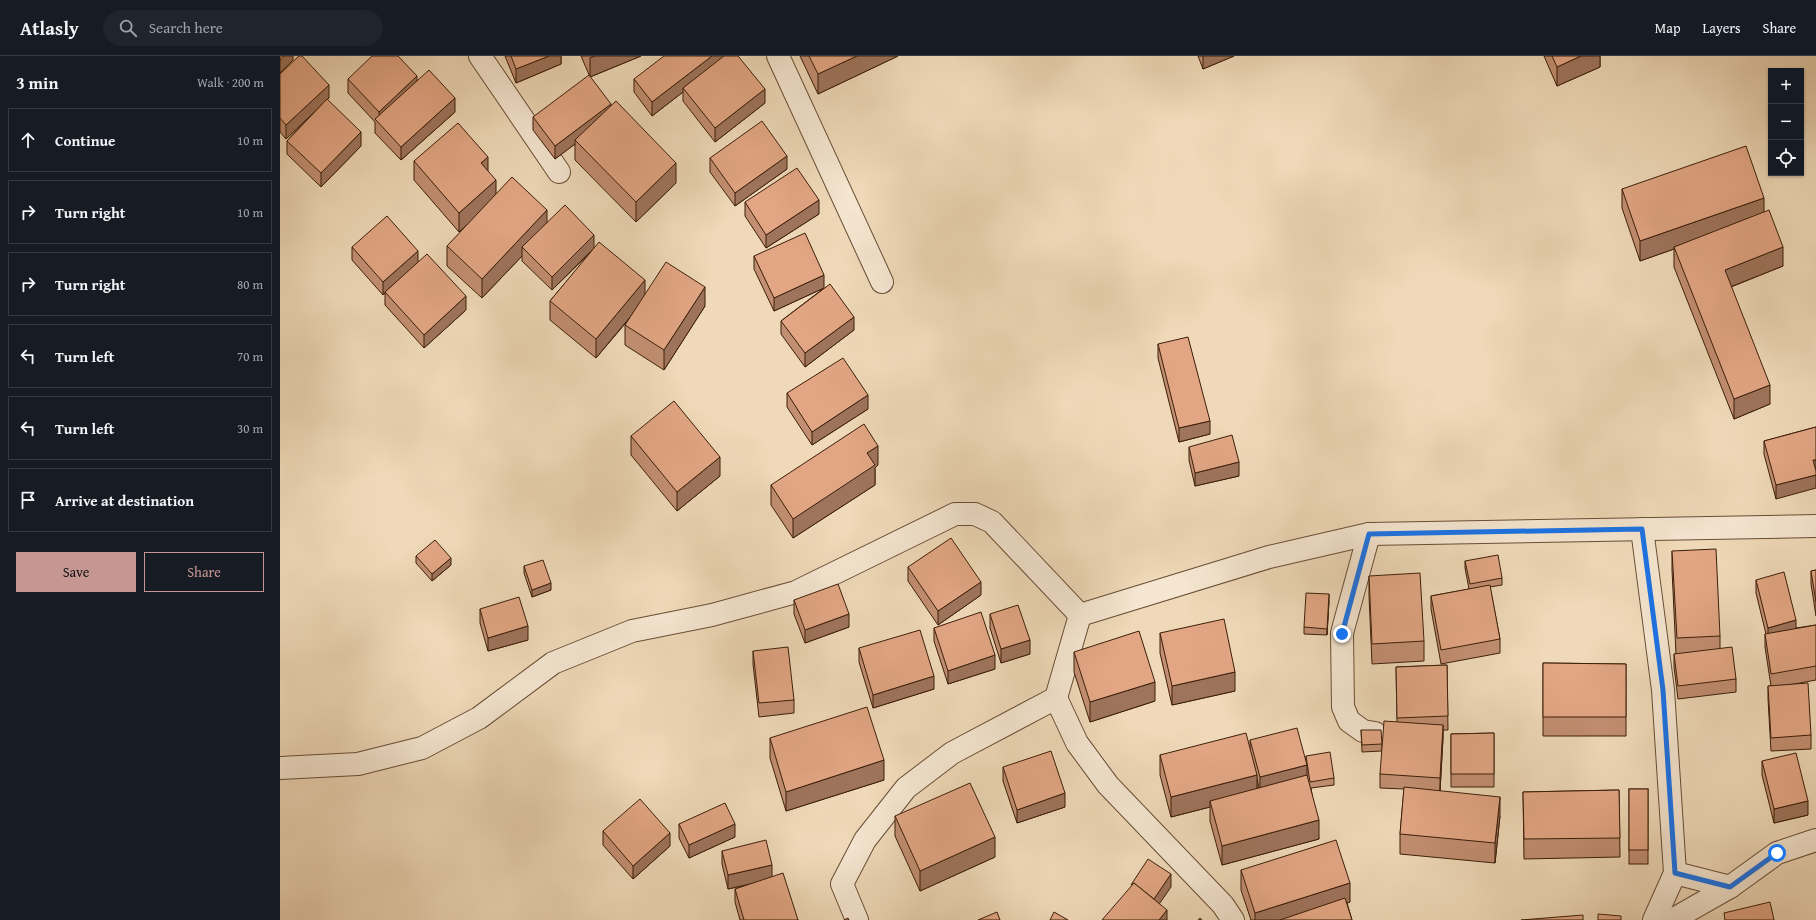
<!DOCTYPE html>
<meta charset="utf-8">
<style>
:root{--surface:#171b24;--page:#20242c;--text:#f1f3f6;--muted:#9ea1a6;--line:#363941;--accent:#c59692}
body{margin:0;font-family:"Gentium Book Plus",serif;background:var(--page);color:var(--text)}
.controls{position:absolute;right:12px;top:12px;display:grid;overflow:hidden;border-radius:0px;box-shadow:0 1px 3px #0004}
.controls button{width:36px;height:36px;display:grid;place-items:center;padding:0;border:0;border-bottom:1px solid var(--line);background:var(--surface);color:var(--text);font:20px sans-serif}
.stop{position:absolute;width:12px;height:12px;margin:-9px;border:3px solid #1a73e8;border-radius:50%;background:#fff}
.stop.end{background:#1a73e8;border-color:#fff;box-shadow:0 1px 4px #0008}
.list{margin:0;padding:0;list-style:none}
h2{display:flex;justify-content:space-between;align-items:center;height:52px;margin:0;padding:0 16px;font-size:17px}
h2 small{font-size:13px;font-weight:400;color:var(--muted)}
.list li{display:grid;grid-template-columns:26px 1fr auto;gap:12px;align-items:center;box-sizing:border-box;height:64px;margin:0 8px 8px;padding:0 8px;border:1px solid var(--line);border-radius:0px}
.list b{display:block;font-size:15px;white-space:nowrap}
.list em{font-size:13px;font-style:normal;color:var(--muted)}
.actions{display:flex;gap:8px;padding:12px 16px}
.actions a{flex:1;padding:9px 0;border:1px solid var(--accent);border-radius:0px;text-align:center;font-size:14px;color:var(--accent)}
.actions .main{background:var(--accent);color:#111}
.icon{flex:none;width:22px;height:22px;fill:none;stroke:currentColor;stroke-width:2;stroke-linecap:round;stroke-linejoin:round}
.map{position:relative;flex:none;width:1536px;height:864px;overflow:hidden}
header{display:flex;align-items:center;gap:24px;box-sizing:border-box;height:56px;padding:0 20px;background:var(--surface);border-bottom:1px solid var(--line)}
header strong{font-size:19px}
nav{display:flex;gap:22px;margin-inline-start:auto;font-size:14px}
.search{width:280px;height:36px;background:var(--page);display:flex;align-items:center;gap:10px;box-sizing:border-box;padding:0 14px;border-radius:22px;color:var(--muted);font-size:15px}
main{display:flex}
aside{flex:1;background:var(--surface)}
.map>svg:first-child{display:block}
.lines{fill:none;stroke-linecap:round;stroke-linejoin:round}
.minor-casing{stroke:#694d35;stroke-width:24}
.minor{stroke:#f5e6d1;stroke-width:22}
.wall{fill:#c28f72;stroke:#3c1e09;fill-rule:evenodd}
.shaded-wall{fill:#9e745c;stroke:#3c1e09}
.building{fill:#e2a684;stroke:#3c1e09}
.route{stroke:#1a73e8;stroke-width:5}
</style>
<header>
<strong>Atlasly</strong>
<div class="search"><svg class="icon" aria-label="search" viewBox="0 0 24 24"><circle cx="10" cy="10" r="6"/><path d="M15 15l6 6"/></svg>Search here</div>
<nav><a>Map</a><a>Layers</a><a>Share</a></nav>
</header>
<main>
<aside>
<h2>3 min<small>Walk · 200 m</small></h2>
<ul class="list">
<li><svg class="icon" aria-label="ahead" viewBox="0 0 24 24"><path d="M12 20V5M6 11l6-6 6 6"/></svg><div><b>Continue</b></div><em>10 m</em></li>
<li><svg class="icon" aria-label="right" viewBox="0 0 24 24"><path d="M7 20v-9h11M14 6l5 5-5 5"/></svg><div><b>Turn right</b></div><em>10 m</em></li>
<li><svg class="icon" aria-label="right" viewBox="0 0 24 24"><path d="M7 20v-9h11M14 6l5 5-5 5"/></svg><div><b>Turn right</b></div><em>80 m</em></li>
<li><svg class="icon" aria-label="left" viewBox="0 0 24 24"><path d="M17 20v-9H6M10 6l-5 5 5 5"/></svg><div><b>Turn left</b></div><em>70 m</em></li>
<li><svg class="icon" aria-label="left" viewBox="0 0 24 24"><path d="M17 20v-9H6M10 6l-5 5 5 5"/></svg><div><b>Turn left</b></div><em>30 m</em></li>
<li><svg class="icon" aria-label="arrive" viewBox="0 0 24 24"><path d="M6 21V4h12l-3 4 3 4H6"/></svg><div><b>Arrive at destination</b></div></li>
</ul>
<div class="actions"><a class="main">Save</a><a>Share</a></div>
</aside>
<div class="map">
<svg width="1536" height="864" viewBox="0 0 1536 864">
<rect width="100%" height="100%" fill="#efd9b8"/>
<filter id="stains"><feTurbulence type="fractalNoise" baseFrequency=".005" numOctaves="4"/><feColorMatrix values="0 0 0 0 .2 0 0 0 0 .09 0 0 0 0 .02 0 0 0 .5 -.17"/></filter>
<radialGradient id="worn" r=".72"><stop offset=".6" stop-color="#630" stop-opacity="0"/><stop offset="1" stop-color="#630" stop-opacity=".3"/></radialGradient>
<g class="lines">
<defs>
<g id="minor">
<polyline points="200,0 279,116"/>
<polyline points="498,0 602,226"/>
<polyline points="1362,473 1383,634 1395,817 1374,864"/>
<polyline points="1089,478 1062,577 1063,651 1069,665 1083,675 1095,677"/>
<polyline points="800,559 989,501 1089,478 1536,470"/>
<polyline points="776,642 797,687 828,729 943,849 953,864"/>
<polyline points="0,712 78,708 142,692 199,662 273,607 352,575 432,559 516,536 675,458 695,458 712,466 800,559"/>
<polyline points="1395,817 1450,831"/>
<polyline points="577,864 562,828 585,784 626,732 672,697 776,642 800,559"/>
<polyline points="1392,864 1450,831 1497,797 1536,784"/>
</g>
</defs>
<use href="#minor" class="minor-casing"/>
<use href="#minor" class="minor"/>
</g>
<g class="wall">
<polygon points="225,0 281,0 281,8 236,27"/>
<polygon points="301,0 361,0 310,21"/>
<polygon points="520,0 618,0 538,38"/>
<polygon points="918,0 954,0 923,13"/>
<polygon points="1264,0 1320,0 1320,11 1277,30"/>
<polygon points="0,18 49,42 47,44 81,90 41,131 7,98 7,85 31,59 6,83 0,76"/>
<polygon points="68,23 137,26 175,56 121,104 95,77 95,66 68,37"/>
<polygon points="354,23 485,47 435,86 403,45 403,36 372,60 354,36"/>
<polygon points="331,50 396,127 356,166 295,104 295,88 275,103 253,74 253,61"/>
<polygon points="430,102 507,113 455,150 430,116"/>
<polygon points="134,105 208,116 216,138 314,192 365,238 425,250 384,314 345,289 345,269 350,262 316,302 270,264 270,245 313,194 272,234 242,205 242,200 202,242 167,210 167,190 187,170 179,176 134,124"/>
<polygon points="1342,133 1484,156 1503,210 1451,231 1490,348 1454,363 1394,211 1394,193 1360,205 1342,152"/>
<polygon points="465,146 539,158 486,192 465,160"/>
<polygon points="72,191 138,205 186,254 144,292 105,249 105,237 103,239 72,204"/>
<polygon points="474,200 544,232 574,274 525,311 501,278 501,265 544,232 494,255 474,213"/>
<polygon points="878,288 930,378 899,386 878,302"/>
<polygon points="507,337 588,353 532,389 507,351"/>
<polygon points="1536,371 1496,443 1484,398 1484,385"/>
<polygon points="351,380 440,420 397,455 351,399"/>
<polygon points="909,391 959,420 915,430 909,404"/>
<polygon points="598,409 595,412 595,429 513,482 491,449 491,429"/>
<polygon points="1392,495 1440,580 1440,592 1456,623 1456,636 1398,643 1394,611 1394,598 1396,598 1392,514"/>
<polygon points="136,500 171,509 152,525 136,507"/>
<polygon points="1185,505 1222,522 1222,529 1210,531 1220,583 1220,597 1161,608 1151,553 1151,540 1189,533 1185,512"/>
<polygon points="244,510 271,534 252,541 244,517"/>
<polygon points="628,511 701,539 658,569 628,525"/>
<polygon points="1536,514 1536,560 1531,528 1531,515"/>
<polygon points="1089,520 1144,585 1144,605 1092,608 1089,540"/>
<polygon points="1476,524 1516,572 1536,569 1536,624 1509,629 1531,679 1531,693 1491,695 1488,643 1488,630 1491,630 1485,591 1485,578 1486,578 1476,537"/>
<polygon points="514,544 569,571 525,587 514,558"/>
<polygon points="1049,545 1047,579 1024,578 1024,571"/>
<polygon points="200,553 248,584 208,595 200,567"/>
<polygon points="710,558 750,598 721,607 710,572"/>
<polygon points="654,572 715,613 668,628 654,585"/>
<polygon points="880,577 955,635 892,649 880,597"/>
<polygon points="579,592 654,633 593,652 579,606"/>
<polygon points="473,595 514,644 514,657 479,661 473,608"/>
<polygon points="794,596 875,645 810,666 794,616"/>
<polygon points="1263,607 1346,608 1346,680 1263,680"/>
<polygon points="1167,609 1168,674 1163,674 1163,682 1160,735 1220,760 1215,807 1120,798 1120,778 1124,733 1100,732 1100,718 1117,666 1116,611"/>
<polygon points="1081,674 1102,688 1102,695 1082,696"/>
<polygon points="1214,677 1214,731 1171,731 1171,678"/>
<polygon points="490,682 604,724 506,755 490,702"/>
<path d="M970,684L1026,704V700L1054,722V729L1031,732L1039,783L942,809L930,765V751L891,761L880,719V699L970,693ZM977,723L979,732H977Z"/>
<polygon points="1482,705 1528,759 1494,767 1482,719"/>
<polygon points="723,711 785,751 737,767 723,725"/>
<rect x="1349" y="733" width="19" height="75"/>
<polygon points="1339,734 1340,801 1244,803 1243,736"/>
<polygon points="615,760 715,801 640,835 615,780"/>
<polygon points="399,768 455,781 409,802 399,782"/>
<polygon points="323,775 390,790 353,823 323,789"/>
<polygon points="442,795 492,821 518,864 460,864 455,846 455,833 470,828 448,833 442,808"/>
<polygon points="961,814 1070,846 1067,847 1072,864 971,864 961,834"/>
</g>
<g class="shaded-wall">
<polygon points="4,0 13,0 13,4 0,17 0,4"/>
<polygon points="269,0 281,0 281,8 236,27 236,13"/>
<polygon points="315,0 361,0 310,21 310,2"/>
<polygon points="432,0 449,0 403,32 403,36 372,60 372,46"/>
<polygon points="577,0 618,0 538,38 538,18"/>
<polygon points="923,0 954,0 923,13"/>
<polygon points="1301,0 1320,0 1320,11 1277,30 1277,11"/>
<polygon points="137,20 137,34 99,67 99,56"/>
<polygon points="49,29 49,42 6,83 6,69"/>
<polygon points="485,33 485,47 435,86 435,72"/>
<polygon points="175,42 175,56 121,104 121,91"/>
<polygon points="331,48 331,62 295,84 295,88 275,103 275,90"/>
<polygon points="81,76 81,90 41,131 41,117"/>
<polygon points="507,100 507,113 455,150 455,137"/>
<polygon points="208,101 208,121 201,107"/>
<polygon points="396,107 396,127 356,166 356,146"/>
<polygon points="216,124 216,144 179,176 179,157"/>
<polygon points="1484,142 1484,162 1394,191 1394,193 1360,205 1360,185"/>
<polygon points="539,144 539,158 486,192 486,179"/>
<polygon points="267,154 267,173 242,191 242,200 202,242 202,223"/>
<polygon points="314,179 314,192 272,234 272,221"/>
<polygon points="1503,191 1503,210 1445,233 1445,214"/>
<polygon points="138,195 138,208 105,236 105,237 103,239 103,226"/>
<polygon points="544,219 544,232 494,255 494,242"/>
<polygon points="365,224 365,243 316,302 316,283"/>
<polygon points="425,231 425,250 384,314 384,294"/>
<polygon points="186,240 186,254 144,292 144,279"/>
<polygon points="574,261 574,274 525,311 525,297"/>
<polygon points="1490,329 1490,348 1454,363 1454,343"/>
<polygon points="588,339 588,353 532,389 532,376"/>
<polygon points="930,365 930,378 899,386 899,372"/>
<polygon points="598,390 598,409 595,412 595,429 513,482 513,463 587,397"/>
<polygon points="440,401 440,420 397,455 397,436"/>
<polygon points="1533,404 1536,404 1536,417"/>
<polygon points="959,406 959,420 915,430 915,417"/>
<polygon points="1536,419 1536,432 1496,443 1496,429"/>
<polygon points="171,502 171,509 152,525 152,518"/>
<polygon points="701,526 701,539 658,569 658,555"/>
<polygon points="271,527 271,534 252,541 252,534"/>
<polygon points="1049,538 1049,545 1047,579 1047,573"/>
<polygon points="569,558 569,571 525,587 525,574"/>
<polygon points="1516,564 1516,578 1488,585 1488,572"/>
<polygon points="248,570 248,584 208,595 208,582"/>
<polygon points="750,584 750,598 721,607 721,593"/>
<polygon points="715,599 715,613 668,628 668,615"/>
<polygon points="955,616 955,635 892,649 892,630"/>
<polygon points="654,620 654,633 593,652 593,639"/>
<polygon points="875,626 875,645 810,666 810,646"/>
<polygon points="1163,669 1163,682 1160,736 1160,722"/>
<polygon points="604,704 604,724 506,755 506,736"/>
<polygon points="1027,709 1027,723 980,735 980,721"/>
<polygon points="977,719 977,739 930,745 930,751 891,761 891,741"/>
<polygon points="785,737 785,751 737,767 737,754"/>
<polygon points="1220,741 1220,760 1215,807 1215,787"/>
<polygon points="1528,745 1528,759 1494,767 1494,753"/>
<polygon points="1039,764 1039,783 942,809 942,790"/>
<polygon points="455,768 455,781 409,802 409,789"/>
<polygon points="390,777 390,790 353,823 353,810"/>
<polygon points="715,781 715,801 640,835 640,815"/>
<polygon points="492,809 492,823 448,833 448,819"/>
<polygon points="891,818 891,831 873,857 873,844"/>
<polygon points="1070,827 1070,846 1014,864 975,864 975,857"/>
<polygon points="887,854 887,864 879,864"/>
</g>
<g class="building">
<polygon points="0,0 4,0 0,4"/>
<polygon points="19,0 22,0 49,29 6,69 0,62 0,18"/>
<polygon points="92,0 118,0 137,20 99,56 68,23"/>
<polygon points="231,0 269,0 236,13"/>
<polygon points="384,0 432,0 372,46 354,23"/>
<polygon points="444,0 458,0 485,33 435,72 403,32"/>
<polygon points="529,0 577,0 538,18"/>
<polygon points="1272,0 1301,0 1277,11"/>
<polygon points="149,14 175,42 121,91 95,63"/>
<polygon points="309,19 331,48 275,90 253,61"/>
<polygon points="47,43 81,76 41,117 7,85"/>
<polygon points="336,45 396,107 356,146 295,84"/>
<polygon points="482,65 507,100 455,137 430,102"/>
<polygon points="178,67 208,101 201,107 216,124 179,157 134,105"/>
<polygon points="1466,90 1484,142 1360,185 1342,133"/>
<polygon points="517,112 539,144 486,179 465,146"/>
<polygon points="232,121 267,154 202,223 167,190"/>
<polygon points="285,149 314,179 272,221 242,191"/>
<polygon points="1489,154 1503,191 1445,214 1490,329 1454,343 1394,191"/>
<polygon points="107,160 138,195 103,226 72,191"/>
<polygon points="525,177 544,219 494,242 474,200"/>
<polygon points="319,186 365,224 316,283 270,245"/>
<polygon points="147,198 186,240 144,279 105,236"/>
<polygon points="386,206 425,231 384,294 345,269"/>
<polygon points="550,228 574,261 525,297 501,265"/>
<polygon points="908,281 930,365 899,372 878,288"/>
<polygon points="563,302 588,339 532,376 507,337"/>
<polygon points="394,345 440,401 397,436 351,380"/>
<polygon points="584,368 598,390 587,397 595,409 513,463 491,429"/>
<polygon points="1536,371 1536,404 1533,404 1536,415 1536,419 1496,429 1484,385"/>
<polygon points="952,379 959,406 915,417 909,391"/>
<polygon points="671,482 701,526 658,555 628,511"/>
<polygon points="155,484 171,502 152,518 136,500"/>
<polygon points="1436,493 1440,580 1397,582 1392,495"/>
<polygon points="1218,499 1222,522 1190,528 1185,505"/>
<polygon points="263,504 271,527 252,534 244,510"/>
<polygon points="1536,514 1536,546 1531,515"/>
<polygon points="1504,516 1516,564 1488,572 1476,524"/>
<polygon points="1140,517 1144,585 1092,588 1089,520"/>
<polygon points="558,528 569,558 525,574 514,544"/>
<polygon points="1210,529 1220,583 1161,594 1151,540"/>
<polygon points="1026,537 1049,538 1047,573 1024,571"/>
<polygon points="239,541 248,570 208,582 200,553"/>
<polygon points="738,549 750,584 721,593 710,558"/>
<polygon points="701,556 715,599 668,615 654,572"/>
<polygon points="944,563 955,616 892,630 880,577"/>
<polygon points="1536,569 1536,610 1491,618 1485,578"/>
<polygon points="640,574 654,620 593,639 579,592"/>
<polygon points="859,575 875,626 810,646 794,596"/>
<polygon points="508,591 514,644 479,647 473,595"/>
<polygon points="1452,591 1456,623 1398,630 1394,598"/>
<polygon points="1263,607 1346,608 1346,661 1263,661"/>
<polygon points="1167,609 1168,660 1117,662 1116,611"/>
<polygon points="1528,627 1531,679 1491,682 1488,630"/>
<polygon points="587,651 604,704 506,736 490,682"/>
<polygon points="1104,665 1163,669 1160,722 1100,718"/>
<polygon points="1017,672 1027,709 980,721 970,684"/>
<polygon points="1081,674 1101,674 1102,688 1082,689"/>
<polygon points="966,677 977,719 891,741 880,699"/>
<polygon points="1214,677 1214,718 1171,718 1171,678"/>
<polygon points="771,695 785,737 737,754 723,711"/>
<polygon points="1050,696 1054,722 1030,726 1026,700"/>
<polygon points="1516,697 1528,745 1494,753 1482,705"/>
<polygon points="1027,719 1039,764 942,790 930,745"/>
<polygon points="690,727 715,781 640,815 615,760"/>
<polygon points="1124,731 1220,741 1215,787 1120,778"/>
<rect x="1349" y="733" width="19" height="61"/>
<polygon points="1339,734 1340,782 1244,783 1243,736"/>
<polygon points="360,743 390,777 353,810 323,775"/>
<polygon points="445,747 455,768 409,789 399,768"/>
<polygon points="486,784 492,809 448,819 442,795"/>
<polygon points="1056,784 1070,827 975,857 961,814"/>
<polygon points="868,803 891,818 874,843 854,827 851,829"/>
<polygon points="503,817 518,864 464,864 455,833"/>
<polygon points="854,827 887,854 879,864 822,864"/>
<polygon points="1065,842 1072,864 1000,864"/>
<polygon points="1490,846 1494,864 1445,864 1444,857"/>
<polygon points="717,856 720,864 698,864"/>
<polygon points="774,856 788,864 770,864"/>
<polygon points="1318,858 1341,860 1341,864 1318,864"/>
<polygon points="1303,859 1303,864 1241,864"/>
<polygon points="568,862 569,864 564,864"/>
<polygon points="920,862 922,864 918,864"/>
</g>
<g class="lines">
<polyline class="route" points="1062,578 1089,478 1362,473 1383,634 1395,817 1450,831 1497,797"/>
</g>
<rect width="100%" height="100%" filter="url(#stains)"/>
<rect width="100%" height="100%" fill="url(#worn)"/>
</svg>
<div class="controls">
<button>+</button>
<button>−</button>
<button><svg class="icon" aria-label="locate" viewBox="0 0 24 24"><circle cx="12" cy="12" r="6"/><path d="M12 2v4M12 18v4M2 12h4M18 12h4"/></svg></button>
</div>
<div class="stop" style="left:1497px;top:797px"></div>
<div class="stop end" style="left:1062px;top:578px"></div>
</div>
</main>
